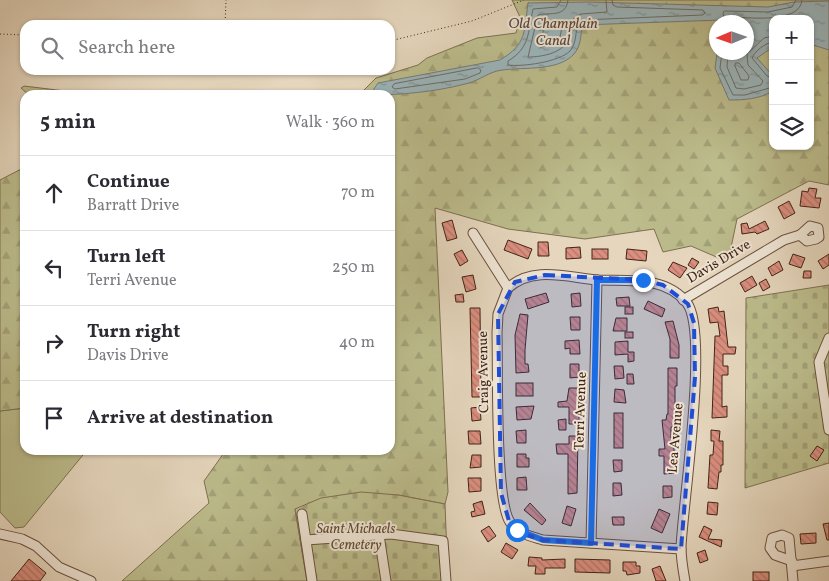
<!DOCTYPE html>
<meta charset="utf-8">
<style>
:root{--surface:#fff;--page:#f7f7f7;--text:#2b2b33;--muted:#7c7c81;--line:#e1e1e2}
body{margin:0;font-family:Vollkorn,serif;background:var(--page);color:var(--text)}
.controls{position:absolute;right:15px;top:15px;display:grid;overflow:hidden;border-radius:10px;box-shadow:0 1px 4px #0004}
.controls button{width:45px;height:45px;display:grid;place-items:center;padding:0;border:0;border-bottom:1px solid var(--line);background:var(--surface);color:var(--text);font:25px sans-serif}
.compass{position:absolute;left:709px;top:15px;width:45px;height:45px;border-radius:50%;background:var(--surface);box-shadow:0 1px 4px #0004;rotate:268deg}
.stop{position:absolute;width:15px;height:15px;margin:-11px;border:4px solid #1a73e8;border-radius:50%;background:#fff}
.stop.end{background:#1a73e8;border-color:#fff;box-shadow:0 1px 5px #0008}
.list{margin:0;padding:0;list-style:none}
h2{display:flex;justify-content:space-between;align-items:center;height:65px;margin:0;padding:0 20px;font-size:21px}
h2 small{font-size:16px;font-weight:400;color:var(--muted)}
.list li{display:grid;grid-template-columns:32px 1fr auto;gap:15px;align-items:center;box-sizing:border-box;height:75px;padding:0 20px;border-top:1px solid var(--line)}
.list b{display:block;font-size:19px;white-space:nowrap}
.list p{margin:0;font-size:16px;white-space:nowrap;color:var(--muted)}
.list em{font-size:16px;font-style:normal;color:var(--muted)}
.icon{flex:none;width:28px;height:28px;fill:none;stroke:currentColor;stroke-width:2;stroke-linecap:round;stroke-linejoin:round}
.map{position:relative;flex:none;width:829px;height:581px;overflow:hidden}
.search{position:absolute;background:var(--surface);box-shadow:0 1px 4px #0004;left:20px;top:20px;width:375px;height:55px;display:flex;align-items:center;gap:12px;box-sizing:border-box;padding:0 18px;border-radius:15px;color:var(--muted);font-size:19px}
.panel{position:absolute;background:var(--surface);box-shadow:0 1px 4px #0004;left:20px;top:90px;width:375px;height:365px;border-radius:15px}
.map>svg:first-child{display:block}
.green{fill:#bcbc8c;stroke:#7f7050}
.forest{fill:url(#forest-firs);stroke:#7f7050;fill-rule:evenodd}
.cemetery{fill:url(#cemetery-stones);stroke:#7f7050}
.water{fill:url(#water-ripples);stroke:#777b79}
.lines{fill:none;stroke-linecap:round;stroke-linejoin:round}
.shore{stroke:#6e6c68;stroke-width:1}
.building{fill:url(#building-back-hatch);stroke:#422314}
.minor-casing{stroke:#6b503e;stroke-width:11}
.path{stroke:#422314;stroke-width:1;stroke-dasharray:1 2.5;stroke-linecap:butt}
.minor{stroke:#eee4d4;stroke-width:9}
.route{stroke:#1a73e8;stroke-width:6}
.marked{fill:#1d4ed8;fill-opacity:0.2;stroke:#1d4ed8;stroke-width:4;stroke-dasharray:10 6;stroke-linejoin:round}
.labels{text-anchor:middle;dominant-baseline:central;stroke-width:4;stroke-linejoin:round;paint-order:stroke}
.street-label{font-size:14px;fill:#422314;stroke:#eee4d4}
.park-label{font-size:14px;font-style:italic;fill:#604932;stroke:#eee4d4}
.water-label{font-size:15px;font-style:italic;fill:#58483e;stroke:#eee4d4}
</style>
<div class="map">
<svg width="829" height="581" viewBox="0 0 829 581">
<defs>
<pattern id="forest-firs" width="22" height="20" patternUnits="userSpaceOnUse" patternTransform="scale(1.25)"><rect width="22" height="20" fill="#bcbc8c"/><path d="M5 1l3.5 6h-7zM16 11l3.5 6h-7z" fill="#a3a178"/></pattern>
<pattern id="cemetery-stones" width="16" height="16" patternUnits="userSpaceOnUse" patternTransform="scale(1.25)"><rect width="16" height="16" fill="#bcbc8c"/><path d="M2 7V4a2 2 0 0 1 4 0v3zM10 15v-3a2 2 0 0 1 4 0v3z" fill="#a3a178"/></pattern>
<pattern id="water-ripples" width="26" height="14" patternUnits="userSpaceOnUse" patternTransform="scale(1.25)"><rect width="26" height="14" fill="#9bb6bc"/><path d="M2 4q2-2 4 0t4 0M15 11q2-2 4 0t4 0" fill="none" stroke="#809498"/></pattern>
<pattern id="building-back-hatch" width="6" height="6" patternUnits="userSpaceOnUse" patternTransform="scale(1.25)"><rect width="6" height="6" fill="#db8f80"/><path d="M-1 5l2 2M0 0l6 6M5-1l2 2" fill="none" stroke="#b37468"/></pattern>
</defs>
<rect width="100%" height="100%" fill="#e5d6bd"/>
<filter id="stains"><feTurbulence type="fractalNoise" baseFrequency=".004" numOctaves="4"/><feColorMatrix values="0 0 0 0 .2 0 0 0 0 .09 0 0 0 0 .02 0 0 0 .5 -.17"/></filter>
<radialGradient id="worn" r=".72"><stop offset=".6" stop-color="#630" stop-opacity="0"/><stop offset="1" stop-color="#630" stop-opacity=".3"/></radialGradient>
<polygon class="green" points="25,408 25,450 87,450 24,527 15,528 0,512 0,411"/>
<g class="forest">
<path d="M512,0H829V185L809,181L737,219L728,262L691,246L663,252L654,229L585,239L508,229L435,208L448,492L445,504L398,495L295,509L307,581H122L209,503L204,481L226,450H390V95H355L361,93L376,78L418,65L427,58L477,38L516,33L520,17ZM773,19H810V146H773ZM716,22H746V52H716Z"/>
<polygon points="24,86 65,91 63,95 29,95 21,88"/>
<polygon points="25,167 25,408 0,411 0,180"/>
</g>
<g class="cemetery">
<polygon points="829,285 829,463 745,488 746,298"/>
<polygon points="361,492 398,495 445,504 448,581 307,581 295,509 321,498"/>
</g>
<path class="water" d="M829,1V50L810,44V19H773V47L757,58L773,76V91C759,99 745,100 729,100L715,68L717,53L746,52V22H721V20L582,25C581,35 581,46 574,54C557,73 518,66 497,71C486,74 476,82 465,84C434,92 401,95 370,95L378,83L500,60C527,44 524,32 528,3L589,2L768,7L794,2Z"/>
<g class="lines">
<g class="shore">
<path d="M561,0L557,7L533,9C528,32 530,48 508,61V65C522,67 559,62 570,51C576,44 576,33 577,24L581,20L703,15L705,13L703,10L617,7L613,5L612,0"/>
<path d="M568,0C566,18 550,12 538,15L528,57C542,57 565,53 569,37C571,30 570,24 574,18L581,14L607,12L606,0"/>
<polygon points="561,21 563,23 559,41 550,46 540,47 545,22"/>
<polyline points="726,22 723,14 724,11 768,12 792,7 796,0"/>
<path d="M733,22L735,17C751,18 801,23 802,0"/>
<path d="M773,42C765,43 755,51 752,58L767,76L773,78"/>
<polyline points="722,52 720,68 733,95 745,95 773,87"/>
<polyline points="728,52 727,67 736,88 744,89 761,85 763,81 748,65 747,54 764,38 773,36"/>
<polygon points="736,63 739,63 749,76 748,80 741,80 735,66"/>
<polygon points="478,68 481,70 480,73 465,79 395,89 392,87 394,84"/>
</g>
</g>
<g class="building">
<polygon points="809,188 817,189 815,198 821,198 819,208 800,206 802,191 808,192"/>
<polygon points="789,201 795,213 784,219 778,207"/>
<polygon points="452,220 457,238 447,241 442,223"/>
<polygon points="765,221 769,229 757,234 755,232 742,234 741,224 747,223 749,229"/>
<polygon points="508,240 532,249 528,259 504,250"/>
<polygon points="538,242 548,242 549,256 538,256"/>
<polygon points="580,247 581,258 566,259 566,248"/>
<rect x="592" y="249" width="16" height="10"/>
<polygon points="627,249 647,251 646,261 626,259"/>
<polygon points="462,250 468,261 460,266 454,254"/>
<polygon points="793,254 805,258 801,268 789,264"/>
<polygon points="829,254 829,265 823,269 818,261"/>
<polygon points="692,258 699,262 694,269 688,265"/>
<polygon points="779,261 783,270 772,276 768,268"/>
<polygon points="673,262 687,268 680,278 668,270"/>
<polygon points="804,271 811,271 811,278 803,278"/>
<polygon points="473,275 476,289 466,292 462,277"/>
<polygon points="752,276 757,285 745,292 740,283"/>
<polygon points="766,279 770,287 763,291 759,283"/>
<polygon points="546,293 549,302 528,309 525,299"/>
<polygon points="580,293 581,306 572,307 571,294"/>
<polygon points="463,294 464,302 456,302 455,295"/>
<polygon points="629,297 630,306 617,306 616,298"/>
<polygon points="648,301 665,309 662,317 644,309"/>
<rect x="625" y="307" width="8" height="7"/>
<polygon points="718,307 719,312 724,311 728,347 736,347 735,354 723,354 723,366 728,366 728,375 722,375 722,407 727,406 727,417 712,418 715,336 720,336 718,322 710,323 708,309"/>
<polygon points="470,308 480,308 481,397 472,397"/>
<polygon points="520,314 528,315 525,350 525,364 528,364 529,372 516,373 515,335"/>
<polygon points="570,317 580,317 580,330 571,330"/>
<polygon points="616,318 627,318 627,331 613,331"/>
<polygon points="673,321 679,345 679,358 670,358 670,339 665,322"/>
<rect x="625" y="332" width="8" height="6"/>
<polygon points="579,340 580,354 570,354 570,348 565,349 565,341"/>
<polygon points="628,341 628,352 634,352 634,361 628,362 628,354 615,355 615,342"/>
<polygon points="570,364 579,364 579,377 570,378"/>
<polygon points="614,366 623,366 624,378 615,379"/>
<polygon points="668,368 677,368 677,386 675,386 675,427 671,427 671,438 674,438 674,473 664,474 664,456 659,456 659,449 665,449 662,420 666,420 667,414 668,414"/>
<polygon points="627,374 633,374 634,384 627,384"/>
<rect x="516" y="383" width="17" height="13"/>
<polygon points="569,388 579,388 579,424 569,424 569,407 558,407 558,402 567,401"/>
<polygon points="615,389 624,390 626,403 614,402"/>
<polygon points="534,406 531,419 517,420 516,407"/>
<polygon points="480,407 481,420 472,421 471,408"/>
<rect x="614" y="413" width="9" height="35"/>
<polygon points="566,419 566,430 559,430 558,420"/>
<polygon points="526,430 526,443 517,443 516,431"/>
<polygon points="711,430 720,431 719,441 723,441 723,465 721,465 721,472 719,472 717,489 708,488 710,455 713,455 714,441 711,441"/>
<polygon points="468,431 480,431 481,444 469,444"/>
<polygon points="569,436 578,436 577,493 568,494 568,454 557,454 556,444 569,444"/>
<polygon points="817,446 824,450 817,461 810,456"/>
<polygon points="517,454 526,454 526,458 529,458 529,467 517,467"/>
<polygon points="472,455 481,455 481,467 470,468"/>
<polygon points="613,460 622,460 622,471 614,472"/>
<polygon points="526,477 527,490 517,490 517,478"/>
<polygon points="468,478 481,478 481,491 469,492"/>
<polygon points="613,483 621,483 622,495 613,496"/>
<polygon points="663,486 672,486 672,497 663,498"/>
<polygon points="482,501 485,514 472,517 471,512 475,511 473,504"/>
<polygon points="708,502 718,503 717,515 707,514"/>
<polygon points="530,503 546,520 542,525 524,510"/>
<polygon points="567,506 576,509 571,526 562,523"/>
<polygon points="659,509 670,514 662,533 651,528"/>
<polygon points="612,517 624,517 624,525 613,525"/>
<polygon points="829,523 829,540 827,540 823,524"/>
<polygon points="489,526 496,536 488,542 481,531"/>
<polygon points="704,526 712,530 708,539 722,540 721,547 699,537"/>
<polygon points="816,533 816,543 801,544 800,534"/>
<polygon points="506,543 518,550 512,559 501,552"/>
<polygon points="705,550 708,560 700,563 697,553"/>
<polygon points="529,557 542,558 542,560 565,559 565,568 545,568 545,574 535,574 536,566 528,566"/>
<polygon points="29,559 46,573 40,581 11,581"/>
<polygon points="575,559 610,560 610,573 575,572"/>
<polygon points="623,562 636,562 636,566 640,566 640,573 627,575 626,571 623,571"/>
<polygon points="660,566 666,581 656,581 652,569"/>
<rect x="753" y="572" width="16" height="9"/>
</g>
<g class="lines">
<defs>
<g id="minor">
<polygon points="810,226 818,228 819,237 816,239 807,241 800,235"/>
<path d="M473,233L508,288L498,314L497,333C498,367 495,501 510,522C518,534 530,536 543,540L681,549"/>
<path d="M508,288C533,265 569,278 599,280C629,281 666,276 687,303C709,332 683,503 681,547C681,558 683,570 685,581"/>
<polyline points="683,300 784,240 800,235"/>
<polyline points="829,338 819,362 829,430"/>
<polyline points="302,514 312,581"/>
<polyline points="0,534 22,539 36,546 59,567 91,581"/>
<polyline points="379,535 386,581"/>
<polyline points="306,540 391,534 443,541 446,581"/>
<polyline points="591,543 597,280"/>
<polyline points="792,561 775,555 770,548 772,538 782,535 789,538 793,581"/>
<polyline points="792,566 829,561"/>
</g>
</defs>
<use href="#minor" class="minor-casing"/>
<g class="path">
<polyline points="225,25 226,0"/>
<polyline points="0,34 25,35"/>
<polyline points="390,41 472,21 524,0"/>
</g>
<use href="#minor" class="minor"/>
</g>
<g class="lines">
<polyline class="route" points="517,530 543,540 591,543 597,280 643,280"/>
</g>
<path class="marked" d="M545,275L643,280L663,285L688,304L694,323L695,377L681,549L543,540L523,534L509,521L501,493L498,314L515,282Z"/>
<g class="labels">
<g class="street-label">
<text transform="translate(719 262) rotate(-31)">Davis Drive</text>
<text transform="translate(484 372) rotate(-91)">Craig Avenue</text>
<text transform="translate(581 411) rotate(-88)">Terri Avenue</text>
<text transform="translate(676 438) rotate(-85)">Lea Avenue</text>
</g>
<g class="park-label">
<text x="356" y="529">Saint Michaels<tspan x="356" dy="16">Cemetery</tspan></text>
</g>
<g class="water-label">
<text x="553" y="24">Old Champlain<tspan x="553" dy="17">Canal</tspan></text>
</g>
</g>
<rect width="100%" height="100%" filter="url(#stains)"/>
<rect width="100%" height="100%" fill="url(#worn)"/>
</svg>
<div class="controls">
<button>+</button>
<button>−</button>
<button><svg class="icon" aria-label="layers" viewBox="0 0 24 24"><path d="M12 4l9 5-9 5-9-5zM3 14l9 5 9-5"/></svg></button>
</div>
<svg class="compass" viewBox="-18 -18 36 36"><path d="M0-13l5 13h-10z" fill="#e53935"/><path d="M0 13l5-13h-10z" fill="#7c7c81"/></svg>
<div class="stop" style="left:517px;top:530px"></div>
<div class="stop end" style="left:643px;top:280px"></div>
<div class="search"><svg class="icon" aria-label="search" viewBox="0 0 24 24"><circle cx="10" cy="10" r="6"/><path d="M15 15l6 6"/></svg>Search here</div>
<section class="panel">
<h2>5 min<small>Walk · 360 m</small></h2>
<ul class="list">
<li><svg class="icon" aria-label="ahead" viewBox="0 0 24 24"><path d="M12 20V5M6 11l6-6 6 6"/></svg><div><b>Continue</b><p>Barratt Drive</p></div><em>70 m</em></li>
<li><svg class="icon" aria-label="left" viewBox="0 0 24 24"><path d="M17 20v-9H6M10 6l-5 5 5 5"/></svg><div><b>Turn left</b><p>Terri Avenue</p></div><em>250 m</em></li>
<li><svg class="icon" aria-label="right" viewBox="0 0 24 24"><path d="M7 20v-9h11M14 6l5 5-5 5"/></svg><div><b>Turn right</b><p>Davis Drive</p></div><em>40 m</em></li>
<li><svg class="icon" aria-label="arrive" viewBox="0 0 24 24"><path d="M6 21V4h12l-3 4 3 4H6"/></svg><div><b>Arrive at destination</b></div></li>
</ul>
</section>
</div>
